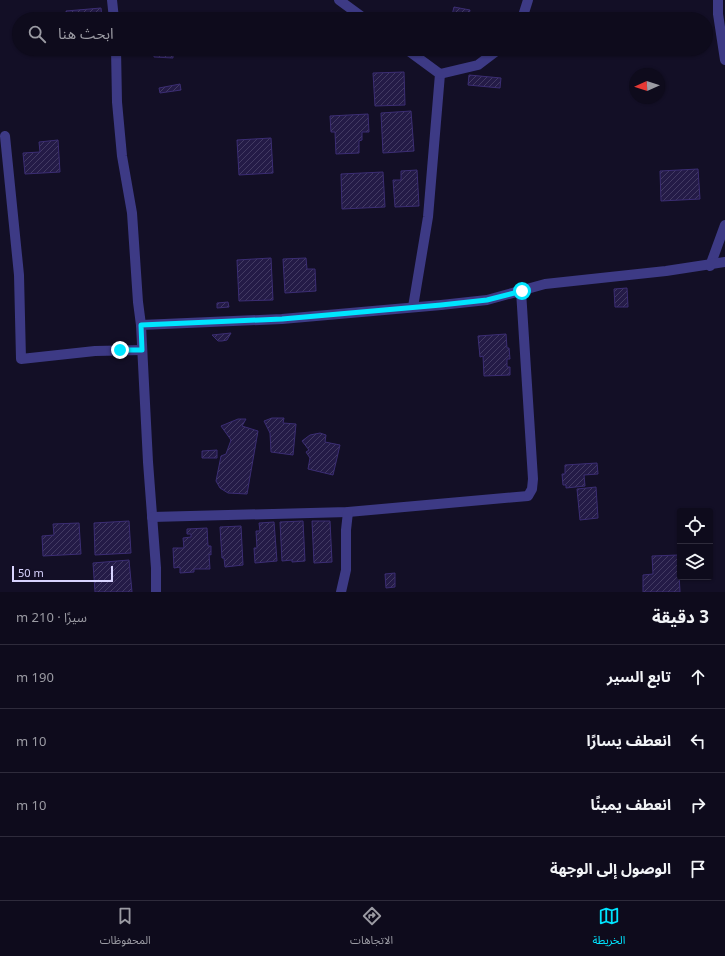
<!DOCTYPE html>
<html lang="ar">
<meta charset="utf-8">
<style>
:root{--surface:#0e0b1c;--page:#1c1929;--text:#f1f3f6;--muted:#9b9ba3;--line:#2e2b3b;--accent:#00e5ff}
body{margin:0;font-family:"Noto Sans","Noto Sans Arabic",sans-serif;background:var(--page);color:var(--text);direction:rtl}
.controls{position:absolute;right:12px;bottom:12px;display:grid;overflow:hidden;border-radius:4px;box-shadow:0 1px 3px #0004}
.controls button{width:36px;height:36px;display:grid;place-items:center;padding:0;border:0;border-bottom:1px solid var(--line);background:var(--surface);color:var(--text);font:20px sans-serif}
.compass{position:absolute;left:629px;top:68px;width:36px;height:36px;border-radius:50%;background:var(--surface);box-shadow:0 1px 3px #0004;rotate:267deg}
.scale{position:absolute;left:12px;bottom:10px;width:101px;box-sizing:border-box;padding-left:4px;border:2px solid #d9d4ff;border-top:0;font-size:11px;line-height:14px;white-space:nowrap;color:#d9d4ff;-webkit-text-stroke:3px #130f26;paint-order:stroke}
.stop{position:absolute;width:12px;height:12px;margin:-9px;border:3px solid #00e5ff;border-radius:50%;background:#fff}
.stop.end{background:#00e5ff;border-color:#fff;box-shadow:0 1px 4px #0008}
.list{margin:0;padding:0;list-style:none}
h2{display:flex;justify-content:space-between;align-items:center;height:52px;margin:0;padding:0 16px;font-size:17px}
h2 small{font-size:13px;font-weight:400;color:var(--muted)}
.list li{display:grid;grid-template-columns:26px 1fr auto;gap:12px;align-items:center;box-sizing:border-box;height:64px;padding:0 16px;border-top:1px solid var(--line)}
.list b{display:block;font-size:15px;white-space:nowrap}
.list em{font-size:13px;font-style:normal;color:var(--muted)}
.icon{flex:none;width:22px;height:22px;fill:none;stroke:currentColor;stroke-width:2;stroke-linecap:round;stroke-linejoin:round}
.map{position:relative;flex:none;width:725px;height:592px;overflow:hidden;direction:ltr}
.search{position:absolute;background:var(--surface);box-shadow:0 1px 3px #0004;left:12px;right:12px;top:12px;height:44px;display:flex;align-items:center;gap:10px;box-sizing:border-box;padding:0 14px;border-radius:22px;color:var(--muted);font-size:15px}
.sheet{height:308px;background:var(--surface)}
nav{display:flex;justify-content:space-around;align-items:center;box-sizing:border-box;height:56px;border-top:1px solid var(--line);background:var(--surface);font-size:11px;color:var(--muted)}
nav a{display:grid;justify-items:center;gap:2px}
nav .on{color:var(--accent)}
.map>svg:first-child{display:block}
.building{fill:url(#building-hatch);stroke:#3b2d73}
.lines{fill:none;stroke-linecap:round;stroke-linejoin:round}
.minor{stroke:#3d3a85;stroke-width:10}
.route{stroke:#00e5ff;stroke-width:5}
</style>
<div class="map">
<svg width="725" height="592" viewBox="0 0 725 592">
<defs>
<pattern id="building-hatch" width="6" height="6" patternUnits="userSpaceOnUse"><rect width="6" height="6" fill="#241b47"/><path d="M-1 1l2-2M0 6l6-6M5 7l2-2" fill="none" stroke="#433b63"/></pattern>
</defs>
<rect width="100%" height="100%" fill="#130f26"/>
<g class="building">
<polygon points="454,7 470,10 468,19 451,19"/>
<polygon points="101,8 102,19 67,19 66,11"/>
<polygon points="144,49 173,49 173,58 154,57 154,51 144,51"/>
<polygon points="202,49 221,49 221,54 203,55"/>
<polygon points="539,49 553,49 552,53 538,51"/>
<polygon points="404,72 405,105 375,106 373,73"/>
<polygon points="469,75 501,78 500,88 468,85"/>
<polygon points="180,84 181,90 160,93 159,88"/>
<polygon points="411,111 414,151 383,153 381,113"/>
<polygon points="368,114 369,132 362,132 362,140 359,141 359,153 336,154 335,132 331,132 330,116"/>
<polygon points="271,138 273,173 239,175 237,140"/>
<polygon points="58,140 60,172 25,174 23,153 40,152 39,142"/>
<polygon points="698,169 700,199 661,201 660,171"/>
<polygon points="417,170 419,206 395,207 393,180 401,180 401,171"/>
<polygon points="383,172 385,207 342,209 341,174"/>
<polygon points="271,258 273,300 239,301 237,260"/>
<polygon points="306,258 307,269 315,269 316,291 285,293 283,259"/>
<polygon points="627,288 628,307 615,307 614,289"/>
<polygon points="228,302 229,307 217,308 217,303"/>
<polygon points="231,333 227,340 222,341 218,341 212,335"/>
<polygon points="506,334 507,348 509,348 510,359 507,359 507,367 510,367 510,375 484,376 483,356 480,357 478,336"/>
<polygon points="272,418 284,418 283,423 296,424 293,455 271,452 270,433 264,421"/>
<polygon points="238,419 246,419 242,426 258,431 247,494 228,493 220,488 216,481 221,456 226,454 231,440 221,426"/>
<polygon points="320,433 326,435 325,442 340,445 333,475 308,469 310,458 306,452 309,450 302,441 310,435"/>
<polygon points="217,450 217,458 202,458 202,451"/>
<polygon points="597,463 598,474 584,475 585,486 566,488 566,485 563,485 562,474 565,474 565,465"/>
<polygon points="596,487 598,518 580,520 577,489"/>
<polygon points="129,521 131,553 95,555 94,523"/>
<polygon points="303,521 305,561 292,562 292,560 282,561 280,522"/>
<polygon points="312,521 330,521 332,562 314,563"/>
<polygon points="274,522 277,561 255,563 254,548 257,548 256,531 260,531 259,523"/>
<polygon points="79,523 81,554 43,556 42,536 54,535 53,524"/>
<polygon points="241,526 243,565 225,567 224,558 222,558 220,527"/>
<polygon points="207,528 208,546 211,546 211,555 209,554 210,569 194,569 194,572 180,573 180,567 174,568 173,548 184,548 183,538 191,537 191,534 187,534 187,529"/>
<polygon points="678,555 680,592 643,592 643,575 653,574 652,556"/>
<polygon points="129,560 132,592 95,592 93,563"/>
<polygon points="395,573 395,587 386,588 385,574"/>
</g>
<g class="lines">
<g class="minor">
<polyline points="112,0 114,19"/>
<polyline points="339,0 365,19"/>
<polyline points="718,0 718,14 725,60"/>
<polyline points="522,19 528,0"/>
<polyline points="116,49 117,102 122,156 132,213 138,302 141,325 148,462 156,568 156,592"/>
<polyline points="406,49 440,74 428,217 413,307"/>
<polyline points="440,74 478,65 499,49"/>
<polyline points="5,136 19,275 21,359 95,351 142,350"/>
<polyline points="710,266 725,225"/>
<polyline points="141,325 282,319 441,305 487,300 545,284 666,271 725,262"/>
<polyline points="152,517 348,512 528,496 532,489 533,479 521,291"/>
<polyline points="341,592 346,570 346,530 348,512"/>
</g>
</g>
<g class="lines">
<polyline class="route" points="120,350 142,350 141,325 282,319 441,305 487,300 522,291"/>
</g>
</svg>
<div class="controls">
<button><svg class="icon" aria-label="locate" viewBox="0 0 24 24"><circle cx="12" cy="12" r="6"/><path d="M12 2v4M12 18v4M2 12h4M18 12h4"/></svg></button>
<button><svg class="icon" aria-label="layers" viewBox="0 0 24 24"><path d="M12 4l9 5-9 5-9-5zM3 14l9 5 9-5"/></svg></button>
</div>
<svg class="compass" viewBox="-18 -18 36 36"><path d="M0-13l5 13h-10z" fill="#e53935"/><path d="M0 13l5-13h-10z" fill="#9b9ba3"/></svg>
<div class="scale">50 m</div>
<div class="stop" style="left:522px;top:291px"></div>
<div class="stop end" style="left:120px;top:350px"></div>
<div class="search"><svg class="icon" aria-label="search" viewBox="0 0 24 24"><circle cx="10" cy="10" r="6"/><path d="M15 15l6 6"/></svg>ابحث هنا</div>
</div>
<section class="sheet">
<h2>3 دقيقة<small>سيرًا · 210 m</small></h2>
<ul class="list">
<li><svg class="icon" aria-label="ahead" viewBox="0 0 24 24"><path d="M12 20V5M6 11l6-6 6 6"/></svg><div><b>تابع السير</b></div><em>190 m</em></li>
<li><svg class="icon" aria-label="left" viewBox="0 0 24 24"><path d="M17 20v-9H6M10 6l-5 5 5 5"/></svg><div><b>انعطف يسارًا</b></div><em>10 m</em></li>
<li><svg class="icon" aria-label="right" viewBox="0 0 24 24"><path d="M7 20v-9h11M14 6l5 5-5 5"/></svg><div><b>انعطف يمينًا</b></div><em>10 m</em></li>
<li><svg class="icon" aria-label="arrive" viewBox="0 0 24 24"><path d="M6 21V4h12l-3 4 3 4H6"/></svg><div><b>الوصول إلى الوجهة</b></div></li>
</ul>
</section>
<nav>
<a class="on"><svg class="icon" aria-label="map" viewBox="0 0 24 24"><path d="M3 6l6-2 6 2 6-2v14l-6 2-6-2-6 2zM9 4v14M15 6v14"/></svg>الخريطة</a>
<a><svg class="icon" aria-label="directions" viewBox="0 0 24 24"><path d="M12 3l9 9-9 9-9-9zM9 14v-3h6M13 9l2 2-2 2"/></svg>الاتجاهات</a>
<a><svg class="icon" aria-label="saved" viewBox="0 0 24 24"><path d="M7 4h10v16l-5-4-5 4z"/></svg>المحفوظات</a>
</nav>
